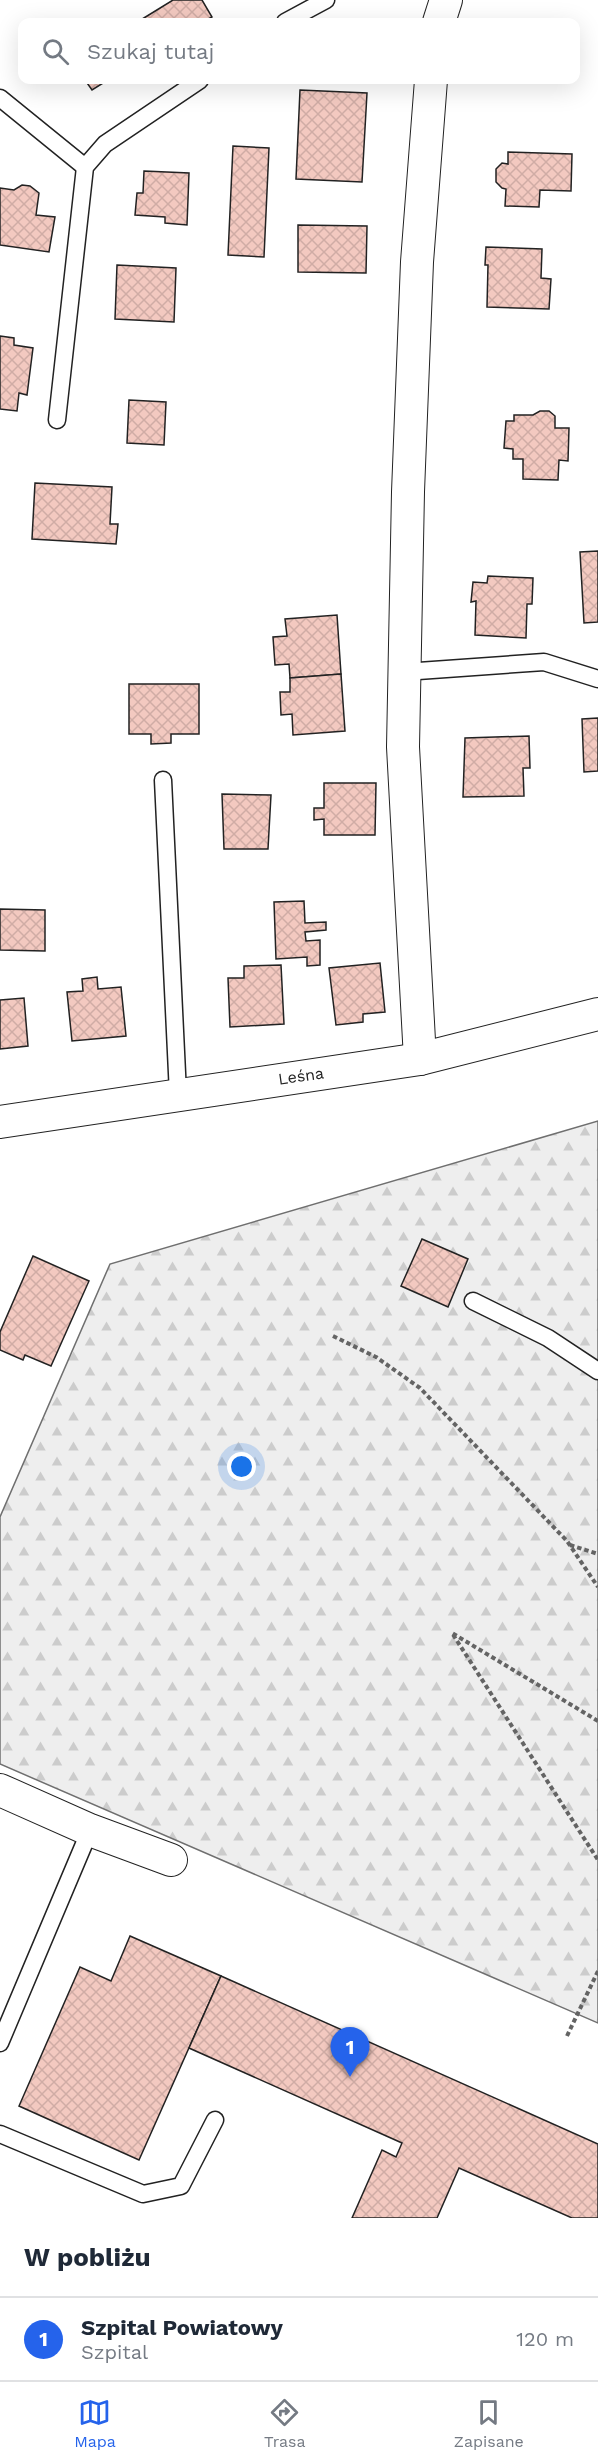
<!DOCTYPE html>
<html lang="pl">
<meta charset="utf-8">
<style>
:root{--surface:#fff;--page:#f2f2f3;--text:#1f2937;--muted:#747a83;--line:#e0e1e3;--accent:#2563eb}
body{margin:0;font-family:"Work Sans",sans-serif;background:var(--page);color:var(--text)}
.you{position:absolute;left:242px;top:1467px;width:21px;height:21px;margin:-15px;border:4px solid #fff;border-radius:50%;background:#1a73e8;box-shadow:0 0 0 9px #1a73e833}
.badge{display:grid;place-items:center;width:39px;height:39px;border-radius:50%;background:var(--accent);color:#fff;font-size:20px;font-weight:700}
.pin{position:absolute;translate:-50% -50px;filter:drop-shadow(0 2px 3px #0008)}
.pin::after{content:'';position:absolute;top:32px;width:21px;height:18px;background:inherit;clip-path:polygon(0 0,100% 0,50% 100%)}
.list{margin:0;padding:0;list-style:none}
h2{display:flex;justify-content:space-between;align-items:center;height:78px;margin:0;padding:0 24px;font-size:26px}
h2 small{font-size:20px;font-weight:400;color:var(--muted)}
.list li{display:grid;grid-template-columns:39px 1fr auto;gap:18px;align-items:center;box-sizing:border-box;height:84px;padding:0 24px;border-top:2px solid var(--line)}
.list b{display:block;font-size:22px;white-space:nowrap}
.list p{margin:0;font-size:20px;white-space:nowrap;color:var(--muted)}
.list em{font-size:20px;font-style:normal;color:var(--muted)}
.icon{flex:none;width:33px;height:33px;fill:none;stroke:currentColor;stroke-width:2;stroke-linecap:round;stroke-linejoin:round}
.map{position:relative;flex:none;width:598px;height:2218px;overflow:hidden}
.search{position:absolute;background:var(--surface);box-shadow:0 6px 24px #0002;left:18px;right:18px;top:18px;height:66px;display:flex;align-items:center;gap:15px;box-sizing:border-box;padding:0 21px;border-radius:12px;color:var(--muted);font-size:22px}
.sheet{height:162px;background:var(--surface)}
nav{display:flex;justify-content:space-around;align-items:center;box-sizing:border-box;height:84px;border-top:2px solid var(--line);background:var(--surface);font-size:16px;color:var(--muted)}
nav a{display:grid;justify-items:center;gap:3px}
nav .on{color:var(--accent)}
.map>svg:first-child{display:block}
.forest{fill:url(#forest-firs);stroke:#6f6f6f;stroke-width:1.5}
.building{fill:url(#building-cross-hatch);stroke:#222;stroke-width:1.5}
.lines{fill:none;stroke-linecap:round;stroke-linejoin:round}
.lane-casing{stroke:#222;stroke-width:19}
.street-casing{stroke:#222;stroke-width:34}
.path{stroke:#646464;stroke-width:4;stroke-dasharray:4.5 3;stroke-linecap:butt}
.lane{stroke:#fff;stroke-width:16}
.street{stroke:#fff;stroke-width:32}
.labels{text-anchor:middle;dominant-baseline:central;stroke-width:4.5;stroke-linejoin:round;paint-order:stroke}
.street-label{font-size:16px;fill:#222;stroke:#fff}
</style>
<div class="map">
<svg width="598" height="2218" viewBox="0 0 598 2218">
<defs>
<pattern id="forest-firs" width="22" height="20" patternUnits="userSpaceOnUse" patternTransform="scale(1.5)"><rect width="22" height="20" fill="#eee"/><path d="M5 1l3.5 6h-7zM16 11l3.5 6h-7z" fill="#ccc"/></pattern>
<pattern id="building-cross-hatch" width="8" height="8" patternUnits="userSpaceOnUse" patternTransform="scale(1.5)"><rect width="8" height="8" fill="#f3c9c0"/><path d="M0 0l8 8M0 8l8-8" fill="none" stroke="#d0aca5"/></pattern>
</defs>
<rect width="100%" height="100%" fill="#fff"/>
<polygon class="forest" points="598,1121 598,2023 0,1764 0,1517 110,1264"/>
<g class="building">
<polygon points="173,0 202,0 212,17 203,22 140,22 139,21"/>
<polygon points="85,80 108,80 92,90"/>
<polygon points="300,90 367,93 362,182 296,179"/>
<polygon points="233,146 269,148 264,257 228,255"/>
<polygon points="508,152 572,154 571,191 540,190 539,207 505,206 506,189 502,188 496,182 496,169 502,163 508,164"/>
<polygon points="144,171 189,173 187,225 165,223 165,217 135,215 137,193 143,193"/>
<polygon points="22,185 30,186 39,193 36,215 55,217 49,252 0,245 0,188 14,190"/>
<polygon points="298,225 367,226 366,273 298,272"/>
<polygon points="486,247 542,249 541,278 551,279 549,309 487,307 488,265 485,265"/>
<polygon points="117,265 176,268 174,322 115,319"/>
<polygon points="0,336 14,338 14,345 33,348 27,395 19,393 17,411 0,409"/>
<polygon points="129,400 166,402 164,445 127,443"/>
<polygon points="540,411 549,411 555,416 555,428 569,428 568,461 559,460 558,480 523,479 523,459 513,459 513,449 504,448 506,421 514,421 514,415 533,415"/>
<polygon points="35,483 112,487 110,524 118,524 116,544 32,539"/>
<polygon points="598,551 598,622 584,623 580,552"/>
<polygon points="488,576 533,578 532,604 527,604 526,638 475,635 476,601 471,602 473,582 487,583"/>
<polygon points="337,615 341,674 290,678 289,664 275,665 273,637 287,636 285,619"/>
<polygon points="341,674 345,731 293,735 292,714 281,715 280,692 290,692 290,678"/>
<polygon points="129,684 199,684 199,734 171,734 171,743 151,744 151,734 129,734"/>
<polygon points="598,718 598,771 584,772 582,719"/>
<polygon points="529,736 530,768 523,768 524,796 463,797 465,738"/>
<polygon points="324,783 376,783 375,835 324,835 324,819 314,820 314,808 324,808"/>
<polygon points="222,794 271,795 268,849 224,849"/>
<polygon points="304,901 305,923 326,922 326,930 305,932 306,941 320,940 320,965 307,966 307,957 276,959 274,902"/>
<polygon points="0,909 45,910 45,951 0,950"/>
<polygon points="380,963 385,1012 363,1014 363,1022 336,1025 329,968"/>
<polygon points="281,965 284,1024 230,1027 228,978 244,978 244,966"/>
<polygon points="97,977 98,989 121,987 126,1036 72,1041 67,992 83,991 82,979"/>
<polygon points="24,998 28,1046 0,1049 0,1000"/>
<polygon points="422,1239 468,1259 448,1307 401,1286"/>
<polygon points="33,1256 89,1281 51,1366 25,1355 23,1360 0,1350 0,1332"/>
<polygon points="130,1936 221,1976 139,2160 19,2106 80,1967 111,1981"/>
<polygon points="221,1976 598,2144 598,2218 572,2218 459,2168 437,2218 352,2218 382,2150 396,2157 402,2143 189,2048"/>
</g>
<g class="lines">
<defs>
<g id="lane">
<polyline points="285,22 326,0"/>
<polyline points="0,98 85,167"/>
<polyline points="57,420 85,167 105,144 200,80"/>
<polyline points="404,672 544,662 598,679"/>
<polyline points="163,780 178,1094"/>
<polyline points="473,1301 548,1338 598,1371"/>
<polyline points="0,2043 90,1830"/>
<polyline points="0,2134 143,2194 181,2186 215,2120"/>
</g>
<g id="street">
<polyline points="439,22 446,0"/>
<polyline points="420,1059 403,747 408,492 417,262 431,80"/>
<polyline points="0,1122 420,1059 598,1014"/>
<polyline points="0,1790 90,1830 171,1860"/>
</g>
</defs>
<use href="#lane" class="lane-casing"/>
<use href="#street" class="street-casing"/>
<g class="path">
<polyline points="333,1336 376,1357 420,1388 567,1541 598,1587"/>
<polyline points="570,1545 598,1554"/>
<polyline points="598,1721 452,1633 598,1860"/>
<polyline points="567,2036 598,1971"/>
</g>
<use href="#lane" class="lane"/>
<use href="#street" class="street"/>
</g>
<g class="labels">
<g class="street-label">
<text transform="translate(301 1076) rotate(-8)">Leśna</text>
</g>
</g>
</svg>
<div class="you"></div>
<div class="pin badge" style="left:350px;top:2077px">1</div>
<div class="search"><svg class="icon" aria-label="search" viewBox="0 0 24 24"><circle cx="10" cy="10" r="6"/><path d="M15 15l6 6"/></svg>Szukaj tutaj</div>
</div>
<section class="sheet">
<h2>W pobliżu<small></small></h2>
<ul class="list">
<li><span class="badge">1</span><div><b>Szpital Powiatowy</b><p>Szpital</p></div><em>120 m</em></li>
</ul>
</section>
<nav>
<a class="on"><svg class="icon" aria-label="map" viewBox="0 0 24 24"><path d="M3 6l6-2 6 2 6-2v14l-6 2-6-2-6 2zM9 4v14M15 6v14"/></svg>Mapa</a>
<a><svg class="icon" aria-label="directions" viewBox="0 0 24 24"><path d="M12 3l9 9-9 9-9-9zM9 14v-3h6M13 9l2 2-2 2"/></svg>Trasa</a>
<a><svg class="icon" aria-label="saved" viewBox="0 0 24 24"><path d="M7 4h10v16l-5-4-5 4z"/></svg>Zapisane</a>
</nav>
